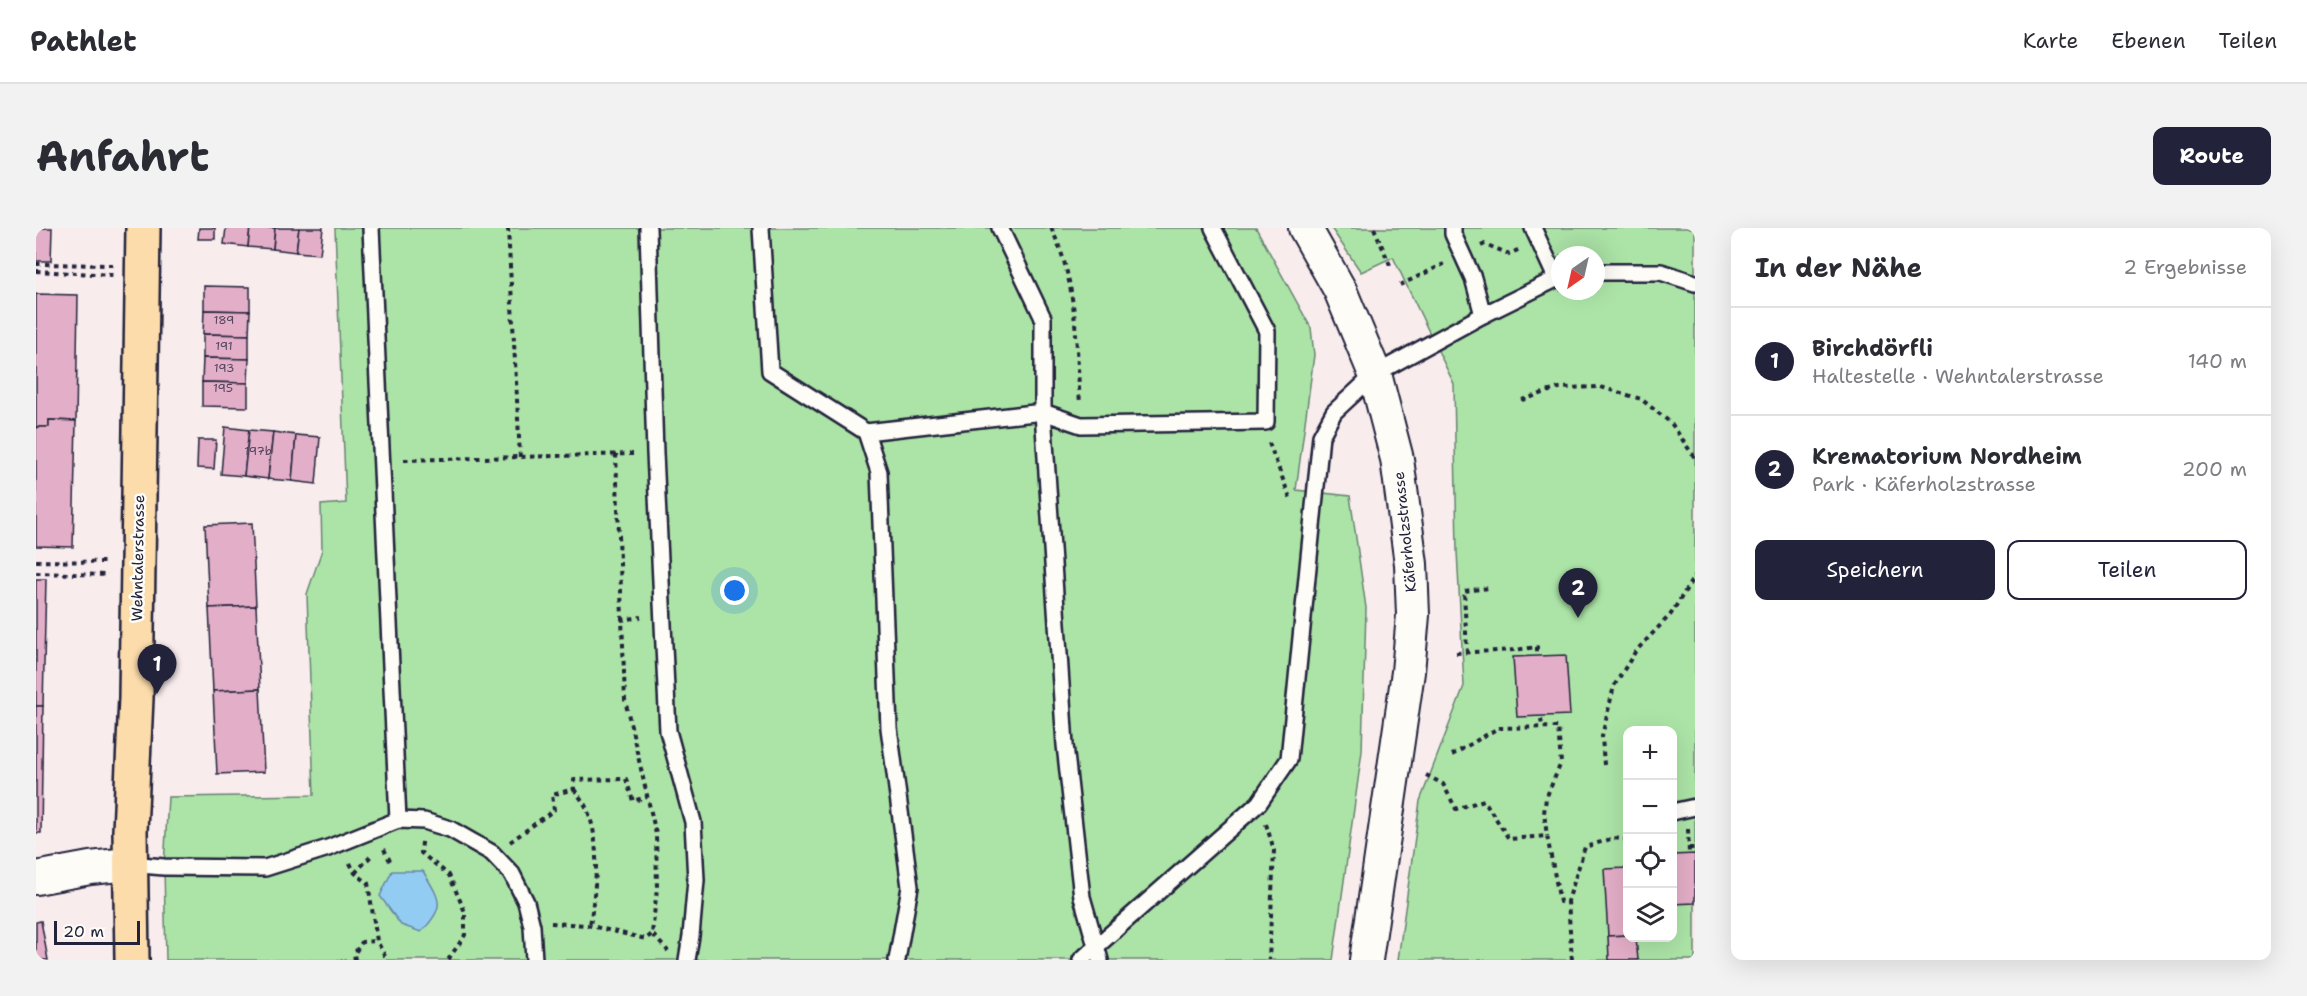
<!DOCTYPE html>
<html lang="de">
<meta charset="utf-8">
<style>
:root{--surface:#fff;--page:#f2f2f3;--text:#2b2b33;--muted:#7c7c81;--line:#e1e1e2;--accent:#22223b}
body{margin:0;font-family:"Shantell Sans",sans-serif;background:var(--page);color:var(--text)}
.controls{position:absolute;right:18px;bottom:18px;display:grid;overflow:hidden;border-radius:12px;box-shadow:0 6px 24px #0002}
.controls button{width:54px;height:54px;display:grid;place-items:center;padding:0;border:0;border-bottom:2px solid var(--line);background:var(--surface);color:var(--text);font:30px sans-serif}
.compass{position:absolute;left:1515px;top:18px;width:54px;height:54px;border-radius:50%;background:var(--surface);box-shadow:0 6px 24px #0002;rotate:214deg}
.scale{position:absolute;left:18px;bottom:15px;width:86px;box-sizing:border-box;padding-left:6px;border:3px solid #22223b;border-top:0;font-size:16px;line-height:21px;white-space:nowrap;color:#22223b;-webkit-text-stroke:4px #fdfcf7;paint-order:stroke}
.you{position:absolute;left:699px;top:363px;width:21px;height:21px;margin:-15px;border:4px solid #fff;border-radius:50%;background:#1a73e8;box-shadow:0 0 0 9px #1a73e833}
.badge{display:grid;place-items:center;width:39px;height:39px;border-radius:50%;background:var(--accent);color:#fff;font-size:20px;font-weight:700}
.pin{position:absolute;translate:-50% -50px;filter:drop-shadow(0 2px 3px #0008)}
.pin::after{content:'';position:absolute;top:32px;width:21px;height:18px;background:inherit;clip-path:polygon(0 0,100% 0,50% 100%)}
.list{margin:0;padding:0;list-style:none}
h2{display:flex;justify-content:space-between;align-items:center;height:78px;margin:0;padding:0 24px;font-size:26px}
h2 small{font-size:20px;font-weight:400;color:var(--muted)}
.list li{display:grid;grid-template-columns:39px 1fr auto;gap:18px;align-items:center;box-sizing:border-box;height:108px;padding:0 24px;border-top:2px solid var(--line)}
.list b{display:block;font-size:22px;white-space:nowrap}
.list p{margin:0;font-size:20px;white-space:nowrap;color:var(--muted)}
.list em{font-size:20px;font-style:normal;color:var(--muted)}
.actions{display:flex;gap:12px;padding:18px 24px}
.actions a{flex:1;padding:14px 0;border:2px solid var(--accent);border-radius:12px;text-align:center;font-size:21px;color:var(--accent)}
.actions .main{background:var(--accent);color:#fff}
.icon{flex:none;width:33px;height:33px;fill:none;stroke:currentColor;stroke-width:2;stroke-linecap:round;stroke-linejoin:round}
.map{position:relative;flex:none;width:1659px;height:732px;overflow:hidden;border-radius:12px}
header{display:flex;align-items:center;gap:36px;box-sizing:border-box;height:84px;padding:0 30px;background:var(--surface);border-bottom:2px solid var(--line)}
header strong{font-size:28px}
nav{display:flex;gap:33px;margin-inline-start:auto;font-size:21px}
.intro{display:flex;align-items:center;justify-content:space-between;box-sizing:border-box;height:144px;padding:0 36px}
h1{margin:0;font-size:42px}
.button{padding:15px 27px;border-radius:12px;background:var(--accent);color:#fff;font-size:21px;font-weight:700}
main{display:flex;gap:36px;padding:0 36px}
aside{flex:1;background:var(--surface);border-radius:12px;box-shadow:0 6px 24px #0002}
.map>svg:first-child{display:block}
.green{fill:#ace4a7;stroke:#678371;stroke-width:1.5;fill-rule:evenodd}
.water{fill:#93ccf2;stroke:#6688a9;stroke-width:1.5}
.building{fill:#e3aec7;stroke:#22223b;stroke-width:1.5}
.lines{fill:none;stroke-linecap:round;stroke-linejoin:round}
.lane-casing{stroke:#22223b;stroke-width:20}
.street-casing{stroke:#22223b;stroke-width:36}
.primary-casing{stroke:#22223b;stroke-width:38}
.path{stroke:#22223b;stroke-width:4;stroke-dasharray:4.5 4.5;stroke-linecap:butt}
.lane{stroke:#fdfcf7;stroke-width:15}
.street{stroke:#fdfcf7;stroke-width:32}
.primary{stroke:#fddcac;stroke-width:33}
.labels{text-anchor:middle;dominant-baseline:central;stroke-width:5;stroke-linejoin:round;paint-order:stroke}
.number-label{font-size:12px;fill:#52455e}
.street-label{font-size:15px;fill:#22223b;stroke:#fdfcf7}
</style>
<header>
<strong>Pathlet</strong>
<nav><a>Karte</a><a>Ebenen</a><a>Teilen</a></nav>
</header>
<div class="intro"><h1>Anfahrt</h1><a class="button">Route</a></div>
<main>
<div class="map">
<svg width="1659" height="732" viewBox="0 0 1659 732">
<rect width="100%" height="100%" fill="#f8eced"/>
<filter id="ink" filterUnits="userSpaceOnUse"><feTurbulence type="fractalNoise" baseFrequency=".0167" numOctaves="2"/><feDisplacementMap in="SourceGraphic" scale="12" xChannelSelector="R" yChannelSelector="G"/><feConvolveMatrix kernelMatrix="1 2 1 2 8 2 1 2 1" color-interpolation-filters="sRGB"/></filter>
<g filter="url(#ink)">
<g class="green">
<polygon points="299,0 1220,0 1275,100 1278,127 1260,262 1314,268 1330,380 1326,523 1297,732 130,732 128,639 132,569 278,567 271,366 286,322 285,277 310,275"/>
<path d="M1295,0H1659V732H1362L1384,573L1428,458L1421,323L1418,156L1357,29L1325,44ZM1524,27H1560V63H1524ZM1592,502H1636V710H1592Z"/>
</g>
<path class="water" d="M356,643H387C404,672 411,678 385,704L365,697L344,668Z"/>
<g class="building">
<polygon points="0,0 16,0 15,33 0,33"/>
<polygon points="163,0 179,0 179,11 162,11"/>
<polygon points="190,0 214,0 212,19 188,16"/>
<polygon points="214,0 239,0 237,21 212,19"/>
<polygon points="239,0 263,0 260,24 237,21"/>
<polygon points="263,0 287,0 284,26 260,24"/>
<polygon points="168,58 214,59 214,83 168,82"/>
<polygon points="0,66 42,67 40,193 13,192 13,199 0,199"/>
<polygon points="168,82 214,83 213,107 167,106"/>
<polygon points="167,106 213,107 213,131 167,130"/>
<polygon points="167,130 213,131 212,155 166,154"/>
<polygon points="166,154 212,155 212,179 166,178"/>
<polygon points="13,192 40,193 37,319 0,318 0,199 13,199"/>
<polygon points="189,199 213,202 208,248 185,246"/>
<polygon points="213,202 237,204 232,251 208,248"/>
<polygon points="237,204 260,207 256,253 232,251"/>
<polygon points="260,207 284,209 280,256 256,253"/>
<polygon points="162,212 180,212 178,241 161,240"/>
<polygon points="216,295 220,378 173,380 169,297"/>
<polygon points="0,351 10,351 7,478 0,478"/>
<polygon points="220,378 224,461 177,463 173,380"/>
<polygon points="1530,427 1534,487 1481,489 1477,429"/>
<polygon points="224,461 228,544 181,546 177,463"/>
<polygon points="0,478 7,478 5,605 0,605"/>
<polygon points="1659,626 1659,675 1636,676 1636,627"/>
<polygon points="1592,640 1592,707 1572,708 1568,641"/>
<polygon points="5,693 12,732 0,732 0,694"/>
<polygon points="1592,707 1592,710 1600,710 1602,732 1573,732 1572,708"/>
</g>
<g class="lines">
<defs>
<g id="lane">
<polyline points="335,0 362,592"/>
<polyline points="612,0 619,225 632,503 657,594 660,652 655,708 651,732"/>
<polyline points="725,0 734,143 830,204 843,244 853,500 874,659 861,732"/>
<polyline points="964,0 1007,90 1007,184 1045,197 1230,194 1231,103 1177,0"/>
<polyline points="1417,0 1417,6 1437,50 1447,87"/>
<polyline points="1497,0 1520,50"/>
<polyline points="1560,44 1625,44 1659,55"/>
<polyline points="830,204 1007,184 1029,517 1046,669 1064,732"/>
<polyline points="1636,584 1659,579"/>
<polyline points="93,636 128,639 229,640 292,620 362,592 388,593 414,601 456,625 476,646 490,674 496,698 498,732"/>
<polyline points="1045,732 1223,575 1253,531 1285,208 1298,184 1339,146 1447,87 1524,49"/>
</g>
<g id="street">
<polyline points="1269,0 1304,62 1339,146 1361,231 1375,336 1377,387 1372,444 1330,732"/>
<polyline points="0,650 54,640 93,636"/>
</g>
<polyline id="primary" points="96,732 94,603 100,470 107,0"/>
</defs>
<use href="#lane" class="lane-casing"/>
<use href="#street" class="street-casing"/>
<use href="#primary" class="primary-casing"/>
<g class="path">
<polyline points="472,0 484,229"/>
<path d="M1015,0C1042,54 1040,117 1044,176"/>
<polyline points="1338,0 1354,37"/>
<polyline points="1445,18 1449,16 1473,26 1484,21"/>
<polyline points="0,36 77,37"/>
<polyline points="0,43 77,47"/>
<polyline points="1364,57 1408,36"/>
<polyline points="1486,172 1523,160 1565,159 1605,171 1635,195 1659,230"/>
<polyline points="1233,215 1254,270 1257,270"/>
<polyline points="580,226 589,472 620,606 621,660 616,706 632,723"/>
<polyline points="368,232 597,226"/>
<polyline points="0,333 71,334"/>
<polyline points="0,345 72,347"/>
<polyline points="585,392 605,389"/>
<polyline points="1420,425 1478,422 1501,419 1501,426"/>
<polyline points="1431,425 1428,363 1453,360"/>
<polyline points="1505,491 1506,498"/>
<polyline points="1416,527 1462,500 1522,499 1525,535 1510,570 1508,585 1511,608"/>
<polyline points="1568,537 1566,508 1578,458 1599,424 1635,386 1659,347"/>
<polyline points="1390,547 1407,556 1420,581 1448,572 1473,611 1511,608 1524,674 1532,673 1549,619 1578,610 1592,612"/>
<path d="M538,561C542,567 548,574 551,581C566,618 559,660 554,698"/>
<polyline points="1230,596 1238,622 1233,732"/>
<polyline points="1652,601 1653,626"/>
<polyline points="386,614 385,625 413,647 429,684 429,707 412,732"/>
<polyline points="474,614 518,582 516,567 538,561 538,552 590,551 597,573 611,569"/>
<polyline points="1653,620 1659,620"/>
<polyline points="348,621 354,633"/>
<polyline points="314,635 319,645 332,655 341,713 351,732"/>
<polyline points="319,645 337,626"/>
<polyline points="1532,673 1536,732"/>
<polyline points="515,695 551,697 610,711 616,706"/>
<polyline points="319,732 318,726 326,714 341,713"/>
</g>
<use href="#lane" class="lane"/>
<use href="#street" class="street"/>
<use href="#primary" class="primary"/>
</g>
</g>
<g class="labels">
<g class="number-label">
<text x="188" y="92">189</text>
<text x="188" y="118">191</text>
<text x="188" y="140">193</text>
<text x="187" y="160">195</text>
<text x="222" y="223">197b</text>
</g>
<g class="street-label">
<text transform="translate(1369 304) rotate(-96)">Käferholzstrasse</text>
<text transform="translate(102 330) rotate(-89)">Wehntalerstrasse</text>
</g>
</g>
</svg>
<div class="controls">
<button>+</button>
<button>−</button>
<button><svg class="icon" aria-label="locate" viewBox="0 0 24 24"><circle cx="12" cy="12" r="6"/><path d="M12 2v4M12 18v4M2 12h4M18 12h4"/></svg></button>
<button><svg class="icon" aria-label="layers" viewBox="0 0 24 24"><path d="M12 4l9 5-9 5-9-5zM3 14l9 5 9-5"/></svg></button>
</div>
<svg class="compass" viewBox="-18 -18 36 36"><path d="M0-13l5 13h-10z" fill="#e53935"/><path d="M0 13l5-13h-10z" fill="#7c7c81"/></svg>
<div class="scale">20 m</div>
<div class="you"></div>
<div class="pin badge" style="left:121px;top:466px">1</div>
<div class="pin badge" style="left:1542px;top:390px">2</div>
</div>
<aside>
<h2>In der Nähe<small>2 Ergebnisse</small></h2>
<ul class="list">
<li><span class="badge">1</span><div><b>Birchdörfli</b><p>Haltestelle · Wehntalerstrasse</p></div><em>140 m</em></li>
<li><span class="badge">2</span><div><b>Krematorium Nordheim</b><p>Park · Käferholzstrasse</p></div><em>200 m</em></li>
</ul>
<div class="actions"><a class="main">Speichern</a><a>Teilen</a></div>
</aside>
</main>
